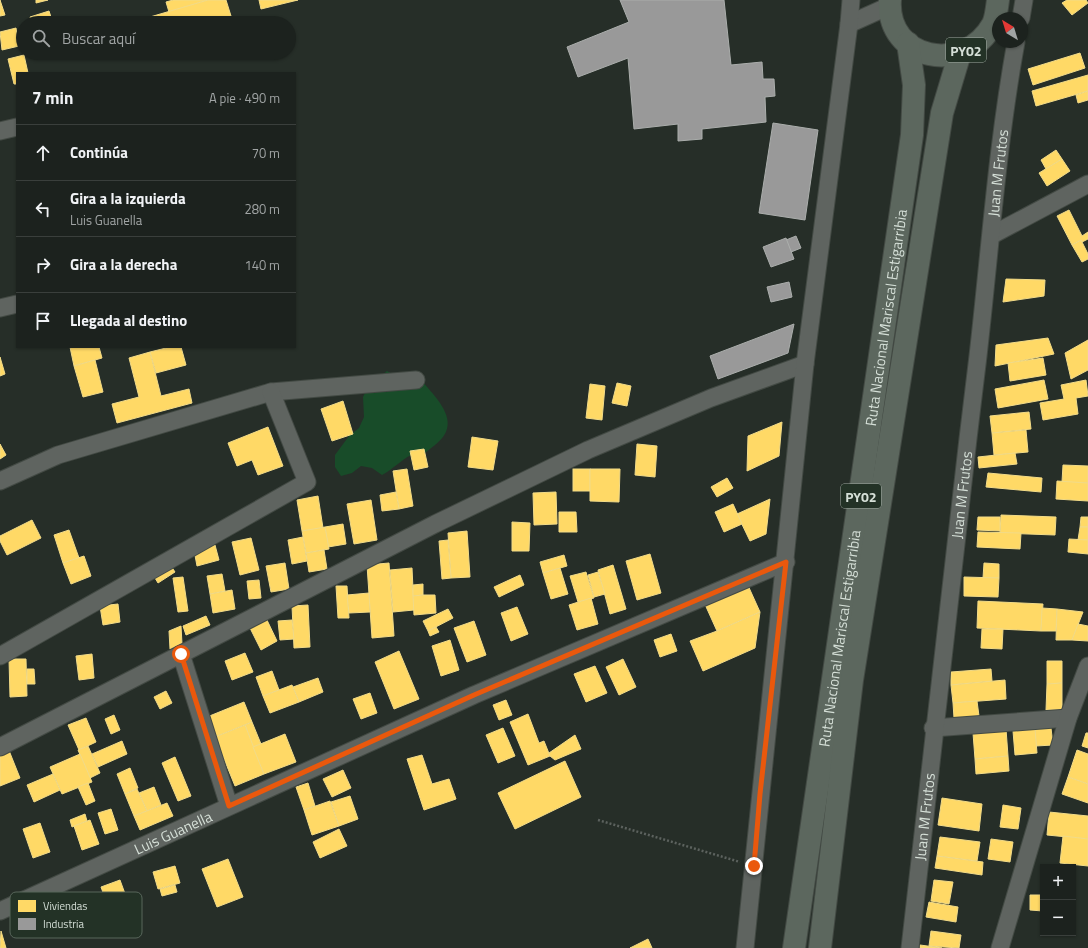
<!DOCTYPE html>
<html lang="es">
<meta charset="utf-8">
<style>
:root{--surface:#1c221e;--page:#252a27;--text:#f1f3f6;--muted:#a0a4a4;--line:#3a3f3c}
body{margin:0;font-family:"Titillium Web",sans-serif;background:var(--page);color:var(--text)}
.controls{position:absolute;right:12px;bottom:12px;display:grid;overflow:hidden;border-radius:0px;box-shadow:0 1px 3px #0004}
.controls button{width:36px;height:36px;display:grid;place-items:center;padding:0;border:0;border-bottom:1px solid var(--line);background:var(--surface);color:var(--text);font:20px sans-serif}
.compass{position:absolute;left:992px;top:12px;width:36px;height:36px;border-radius:50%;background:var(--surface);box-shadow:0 1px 3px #0004;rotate:322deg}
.stop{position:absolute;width:12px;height:12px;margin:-9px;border:3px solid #ea580c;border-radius:50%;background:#fff}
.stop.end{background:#ea580c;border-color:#fff;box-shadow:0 1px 4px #0008}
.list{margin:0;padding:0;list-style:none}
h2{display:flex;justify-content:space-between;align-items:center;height:52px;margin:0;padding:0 16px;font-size:17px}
h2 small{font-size:13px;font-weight:400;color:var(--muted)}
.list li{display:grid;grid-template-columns:26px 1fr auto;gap:12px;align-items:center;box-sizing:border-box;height:56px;padding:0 16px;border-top:1px solid var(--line)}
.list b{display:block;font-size:15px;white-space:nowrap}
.list p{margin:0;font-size:13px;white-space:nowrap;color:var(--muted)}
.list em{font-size:13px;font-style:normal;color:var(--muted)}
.icon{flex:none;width:22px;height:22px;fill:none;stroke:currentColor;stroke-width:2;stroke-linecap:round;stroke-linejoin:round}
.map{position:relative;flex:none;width:1088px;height:948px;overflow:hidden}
.search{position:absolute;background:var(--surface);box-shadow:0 1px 3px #0004;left:16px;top:16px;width:280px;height:44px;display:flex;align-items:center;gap:10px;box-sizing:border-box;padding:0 14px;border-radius:22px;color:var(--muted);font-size:15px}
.panel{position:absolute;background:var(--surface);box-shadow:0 1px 3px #0004;left:16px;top:72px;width:280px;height:276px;border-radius:0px}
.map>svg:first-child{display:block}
.green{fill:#184c29}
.homes{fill:#ffd966;stroke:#f2db88}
.industry{fill:#999;stroke:#abaeac}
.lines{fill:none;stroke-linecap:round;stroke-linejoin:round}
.minor-casing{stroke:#434a44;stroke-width:19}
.highway-casing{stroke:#434a44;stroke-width:24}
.path{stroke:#5c625e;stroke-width:2.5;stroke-dasharray:2 2;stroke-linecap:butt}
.minor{stroke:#5f6460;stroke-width:17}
.highway{stroke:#5c675e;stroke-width:22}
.route{stroke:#ea580c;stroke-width:5}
.labels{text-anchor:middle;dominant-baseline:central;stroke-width:4;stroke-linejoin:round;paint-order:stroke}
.shield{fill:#233226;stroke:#a0aba2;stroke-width:1}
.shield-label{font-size:14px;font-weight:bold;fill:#d5dfd7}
.street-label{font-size:15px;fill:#d5dfd7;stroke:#233226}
.key{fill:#233226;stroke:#58665b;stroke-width:1}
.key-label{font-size:11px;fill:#d5dfd7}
</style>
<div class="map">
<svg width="1088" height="948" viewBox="0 0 1088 948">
<rect width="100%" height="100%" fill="#262e28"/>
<path class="green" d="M387,371L397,377L421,380C437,399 464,423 435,445C432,447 427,452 423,454C419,455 414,454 411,455C400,461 393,469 382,475L372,468L361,466L352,473L341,476L335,467V455L349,436L359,428L364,417L363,397L368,387Z"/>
<g class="homes">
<polygon points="0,0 5,15 0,16"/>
<polygon points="36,0 48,0 36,3"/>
<polygon points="173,0 208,0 169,12 166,2"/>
<polygon points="208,0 226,0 231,16 206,23 151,23 150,17"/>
<polygon points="259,0 298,0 261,9"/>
<polygon points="1067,0 1086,0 1088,3 1072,15 1062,3"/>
<polygon points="49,11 53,23 32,23 30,17"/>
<polygon points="16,28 19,46 2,50 0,32"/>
<polygon points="1080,53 1085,68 1033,85 1028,69"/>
<polygon points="24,55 28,73 17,73 17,84 14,84 8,59"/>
<polygon points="1088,75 1088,91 1036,106 1032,91"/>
<polygon points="1088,91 1088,100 1078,103 1076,95"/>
<polygon points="1056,150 1062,159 1046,169 1041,160"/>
<polygon points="1062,159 1070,171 1047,186 1039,173"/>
<polygon points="1069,210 1082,236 1088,232 1088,239 1082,242 1081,240 1072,245 1057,216"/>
<polygon points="1081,240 1088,254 1088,259 1082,262 1072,245"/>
<polygon points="1006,279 1045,280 1044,296 1003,302"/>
<polygon points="1048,338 1054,354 995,366 996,345"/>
<polygon points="1088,340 1088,370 1071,379 1065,353"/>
<polygon points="70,347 99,347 102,358 74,366"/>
<polygon points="170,347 181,347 186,365 156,373 150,352"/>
<polygon points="150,352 161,396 189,389 192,403 117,423 112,404 139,397 129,358"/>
<polygon points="0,357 5,374 0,376"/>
<polygon points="1043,358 1046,375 1010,381 1008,363"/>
<polygon points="95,360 103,392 83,397 74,366"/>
<polygon points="1044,380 1048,399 998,408 995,389"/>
<polygon points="1086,380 1088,396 1076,398 1078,414 1043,420 1040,403 1064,399 1061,385"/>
<polygon points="617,383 631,386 627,406 612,403"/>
<polygon points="590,384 605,386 602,420 586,418"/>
<polygon points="343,401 353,434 332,441 321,409"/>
<polygon points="1029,412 1031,429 992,433 990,416"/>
<polygon points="782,422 779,456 747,471 748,436"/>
<polygon points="268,427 283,466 258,475 252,460 237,466 228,443"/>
<polygon points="1026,430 1028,452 994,455 992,433"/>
<polygon points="472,437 498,441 493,470 468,467"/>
<polygon points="0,444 6,455 0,459"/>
<polygon points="637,444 657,446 655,477 635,475"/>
<polygon points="424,449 428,467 414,470 410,451"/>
<polygon points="1015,453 1017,464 979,468 978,457"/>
<polygon points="1063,465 1088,466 1088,483 1062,482"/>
<polygon points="407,469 413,506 399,509 393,471"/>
<rect x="573" y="469" width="17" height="22"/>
<polygon points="590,469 620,469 619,502 590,501"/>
<polygon points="988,473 1042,478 1041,492 986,487"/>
<polygon points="727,478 733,488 717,497 711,487"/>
<polygon points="1057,481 1088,483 1088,501 1056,499"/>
<polygon points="396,492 399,509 382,511 380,495"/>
<polygon points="556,492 557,524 534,525 533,493"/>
<polygon points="318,496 323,528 302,531 297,500"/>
<polygon points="770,499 766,534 750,541 737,514"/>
<polygon points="371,500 377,540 354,544 347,504"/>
<polygon points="733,504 742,524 724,532 715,512"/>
<polygon points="559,512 576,512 577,532 559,532"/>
<polygon points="1001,515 1056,517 1055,535 1000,533"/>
<polygon points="978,517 1000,517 1000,531 977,530"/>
<polygon points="1081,517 1088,517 1088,527 1080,527"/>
<polygon points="32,520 41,538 7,555 0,541 0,536"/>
<polygon points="512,522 530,523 529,551 512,551"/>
<polygon points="343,524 346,544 328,547 325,527"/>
<polygon points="325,527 329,549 306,553 302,531"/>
<polygon points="1080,527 1088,527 1088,540 1078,540"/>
<polygon points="69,530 79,558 63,563 54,535"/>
<polygon points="467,531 470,577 451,578 448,533"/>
<polygon points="978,532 1021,533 1020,549 977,547"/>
<polygon points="303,537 307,561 292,564 288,540"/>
<polygon points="251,538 259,570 240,575 232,542"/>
<polygon points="1069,539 1088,540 1088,554 1068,552"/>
<polygon points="448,540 451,578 442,579 439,541"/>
<polygon points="215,545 219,560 197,566 194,550"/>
<polygon points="324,550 327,569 309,572 306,553"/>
<polygon points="650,554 661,593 637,600 626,561"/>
<polygon points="564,555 567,566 543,573 540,562"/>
<polygon points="84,556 91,576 71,584 63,563"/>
<polygon points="169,563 175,572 158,583 152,573"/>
<polygon points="285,563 289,589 271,592 266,566"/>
<polygon points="389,563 394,636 372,638 367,565"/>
<polygon points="984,563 999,564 999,578 983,578"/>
<polygon points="613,565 626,609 610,614 598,570"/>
<polygon points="412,568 414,610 393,612 390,570"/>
<polygon points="560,568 568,594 551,599 543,573"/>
<polygon points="586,572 594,598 578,602 570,576"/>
<polygon points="598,572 605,594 594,597 588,575"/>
<polygon points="222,574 225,591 210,594 207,576"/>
<polygon points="520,575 524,585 499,597 494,587"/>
<polygon points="183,577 188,611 178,612 173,578"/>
<polygon points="964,577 999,578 998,597 964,596"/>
<polygon points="259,580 261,598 249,599 247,581"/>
<polygon points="746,581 760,612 717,631 703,600"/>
<polygon points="423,584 423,595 413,596 413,585"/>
<polygon points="336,586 347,586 349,618 338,618"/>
<polygon points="232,590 235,609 213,613 210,594"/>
<polygon points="369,593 370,612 349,613 347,595"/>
<polygon points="423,595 435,595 436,613 414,615 413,596"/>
<polygon points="591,598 598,624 577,630 569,605"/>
<polygon points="978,601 1043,604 1041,631 977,628"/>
<polygon points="118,604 120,622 103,625 100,606"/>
<polygon points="308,605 310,647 294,648 292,606"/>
<polygon points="517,607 528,634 511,641 501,613"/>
<polygon points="1042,608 1057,609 1056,631 1041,631"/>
<polygon points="448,609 453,618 428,631 423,621"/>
<polygon points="1057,609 1083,612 1072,640 1056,640"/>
<polygon points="760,612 755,648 703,671 690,641 717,631"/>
<polygon points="206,616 210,625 186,635 183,626"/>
<polygon points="266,618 277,641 261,650 249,626"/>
<polygon points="292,620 294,639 280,640 278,621"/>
<polygon points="474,621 486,655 467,662 454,628"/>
<polygon points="1078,624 1088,626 1088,641 1072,640"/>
<polygon points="181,626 182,644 170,649 169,631"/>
<polygon points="436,627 439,632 430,636 428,631"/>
<polygon points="982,629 1003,629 1002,649 981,648"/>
<polygon points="671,634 677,651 660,657 654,640"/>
<polygon points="450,640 459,670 441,676 432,646"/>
<polygon points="399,651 419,699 394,709 375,662"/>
<polygon points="245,653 253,672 232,680 225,661"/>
<polygon points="92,654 94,678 79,680 76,656"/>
<polygon points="9,659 26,659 27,696 10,697"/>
<polygon points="623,659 636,687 619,695 606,667"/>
<polygon points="1047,661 1062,661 1062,683 1047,684"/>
<polygon points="595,666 607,693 586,702 574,674"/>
<polygon points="27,669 34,669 35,684 27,684"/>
<polygon points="991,669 992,681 951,685 951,672"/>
<polygon points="272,671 279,690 263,696 256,677"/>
<polygon points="318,678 323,692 299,702 293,687"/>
<polygon points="1005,680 1006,699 953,703 951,685"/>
<polygon points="1062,683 1062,710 1046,710 1047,684"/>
<polygon points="292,685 299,702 270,713 263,696"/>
<polygon points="166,691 172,703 160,709 154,697"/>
<polygon points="370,693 377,713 361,719 353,699"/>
<polygon points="506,700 512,715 499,720 493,705"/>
<polygon points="977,701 979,716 954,718 953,703"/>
<polygon points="244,702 252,722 215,737 207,717"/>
<polygon points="528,714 539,743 544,741 550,756 528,765 510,722"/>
<polygon points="114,715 120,730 111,734 105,719"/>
<polygon points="86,718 96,742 79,750 68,725"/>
<polygon points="252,722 261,744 253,747 245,725"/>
<polygon points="245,725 264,774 235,786 215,737"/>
<polygon points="503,728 515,756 498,763 486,735"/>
<polygon points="1051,728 1053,745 1036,746 1035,729"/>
<polygon points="1006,729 1008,756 975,759 973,733"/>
<polygon points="1035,729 1037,753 1015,755 1013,731"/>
<polygon points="1086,733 1088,733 1088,748 1082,746"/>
<polygon points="285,734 296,762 264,774 253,747"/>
<polygon points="575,735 581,749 555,760 550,756 549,753"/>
<polygon points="122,741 127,754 98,767 92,754"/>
<polygon points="88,746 100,773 90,778 78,750"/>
<polygon points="8,748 20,778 0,786 0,752"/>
<polygon points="1077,750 1088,754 1088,784 1068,777"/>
<polygon points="80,754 92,782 62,794 50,767"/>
<polygon points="422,755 432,784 449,779 456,799 424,810 407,759"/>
<polygon points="1008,756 1009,771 976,774 975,759"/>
<polygon points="175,757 191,796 178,801 162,763"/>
<polygon points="565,761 581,797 515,829 498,793"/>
<polygon points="130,768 138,788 125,794 117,774"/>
<polygon points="343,770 351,788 332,797 323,779"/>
<polygon points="53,774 60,790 34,802 27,785"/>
<polygon points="1068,777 1088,784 1088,803 1062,794"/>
<polygon points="88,783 95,801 86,805 78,787"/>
<polygon points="308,783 315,806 304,810 296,787"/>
<polygon points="154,787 161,805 147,811 139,793"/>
<polygon points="137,789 147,811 134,816 125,794"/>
<polygon points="350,796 358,819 339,826 331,802"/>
<polygon points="942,798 982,804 979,831 938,825"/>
<polygon points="330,801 339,826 312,835 304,810"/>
<polygon points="167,803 173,816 140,830 134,816"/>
<polygon points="1003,805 1021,808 1018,829 1000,827"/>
<polygon points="111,809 118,830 105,834 98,813"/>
<polygon points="1049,812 1088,816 1088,839 1047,835"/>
<polygon points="85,814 87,821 72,827 70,820"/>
<polygon points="90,820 99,844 82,850 74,826"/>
<polygon points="40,823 50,852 33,858 23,829"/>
<polygon points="339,829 347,846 320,858 313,842"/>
<polygon points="1063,836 1088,839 1088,866 1060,863"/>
<polygon points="940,837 980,842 977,861 937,856"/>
<polygon points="991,839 1013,842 1010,862 988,859"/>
<polygon points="937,856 983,862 982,875 935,868"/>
<polygon points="228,859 243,897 217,907 202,869"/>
<polygon points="175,866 180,883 158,889 153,872"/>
<polygon points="120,880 132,913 113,920 101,887"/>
<polygon points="934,880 953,882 949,904 931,901"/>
<polygon points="175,885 177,892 162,896 160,889"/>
<polygon points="1030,895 1043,895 1043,911 1030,910"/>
<polygon points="929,902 958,907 956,922 926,917"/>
<polygon points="1,931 6,948 0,948"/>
<polygon points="931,931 961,935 959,948 929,946"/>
<polygon points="648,939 652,948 630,948"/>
<polygon points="920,945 942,948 920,948"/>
</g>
<g class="industry">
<polygon points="620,0 724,0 731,65 762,62 763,79 774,79 775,96 765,97 766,122 702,129 702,139 678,141 678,124 634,129 628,58 578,77 567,47 629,22"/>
<polygon points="773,123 818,130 805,220 759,213"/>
<polygon points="796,236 801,248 791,252 786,240"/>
<polygon points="786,238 794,259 771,267 763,247"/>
<polygon points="789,282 792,297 771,302 767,287"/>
<polygon points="794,324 788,353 718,379 710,356"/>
</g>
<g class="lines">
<defs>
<g id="minor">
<polyline points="1021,18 1024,0"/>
<polyline points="849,24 889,6"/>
<polyline points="0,131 17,127"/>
<polyline points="992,235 1088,184"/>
<polyline points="0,308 17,304"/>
<polyline points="0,481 58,455 271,392 416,380"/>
<polyline points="181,654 229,806"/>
<polyline points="0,656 307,482 271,392"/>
<polyline points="933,728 1068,718"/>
<polyline points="0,747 435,524 588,450 711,398 805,364"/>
<path id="s1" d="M0,911L474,695L786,562"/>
<polyline points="745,948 805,364 849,24 851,0"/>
<path id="s2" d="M910,948C931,750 954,553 978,356C990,251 997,146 1016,42"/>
<polyline points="1000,948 1068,718 1088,666"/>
</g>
<g id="highway">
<path d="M890,0C886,60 964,76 993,24C996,18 997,7 998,0"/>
<path id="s3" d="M794,948L912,135L914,85L908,43"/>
<polyline points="820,948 852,680 942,113 960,53"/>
</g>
</defs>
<use href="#minor" class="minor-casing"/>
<use href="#highway" class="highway-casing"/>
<polyline class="path" points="598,820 740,862"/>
<use href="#minor" class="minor"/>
<use href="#highway" class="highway"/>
</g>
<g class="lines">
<polyline class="route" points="181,654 229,806 474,695 786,562 760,794 754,866"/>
</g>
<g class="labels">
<g class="shield">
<rect x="946" y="38" width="40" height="24" rx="3"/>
<rect x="841" y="484" width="40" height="24" rx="3"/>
</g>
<g class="shield-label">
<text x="966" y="50">PY02</text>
<text x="861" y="496">PY02</text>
</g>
<g class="street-label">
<text stroke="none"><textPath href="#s2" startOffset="780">Juan M Frutos</textPath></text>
<text stroke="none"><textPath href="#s3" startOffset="637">Ruta Nacional Mariscal Estigarribia</textPath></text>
<text stroke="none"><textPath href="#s2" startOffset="456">Juan M Frutos</textPath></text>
<text stroke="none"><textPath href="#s3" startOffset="313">Ruta Nacional Mariscal Estigarribia</textPath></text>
<text stroke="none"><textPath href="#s2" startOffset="132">Juan M Frutos</textPath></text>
<text stroke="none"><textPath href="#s1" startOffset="190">Luis Guanella</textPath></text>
</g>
</g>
<rect x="10" y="892" width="132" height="46" rx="6" class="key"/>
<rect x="18" y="900" width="18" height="12" fill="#ffd966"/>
<rect x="18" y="918" width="18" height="12" fill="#999"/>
<g class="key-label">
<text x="43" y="910">Viviendas</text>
<text x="43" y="928">Industria</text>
</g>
</svg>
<div class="controls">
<button>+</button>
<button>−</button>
</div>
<svg class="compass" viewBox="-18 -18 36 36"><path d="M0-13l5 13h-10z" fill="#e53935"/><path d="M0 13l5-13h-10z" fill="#a0a4a4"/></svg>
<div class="stop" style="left:181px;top:654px"></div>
<div class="stop end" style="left:754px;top:866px"></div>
<div class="search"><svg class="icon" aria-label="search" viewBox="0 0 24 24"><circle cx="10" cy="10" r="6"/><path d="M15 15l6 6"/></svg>Buscar aquí</div>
<section class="panel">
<h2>7 min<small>A pie · 490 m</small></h2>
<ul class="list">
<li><svg class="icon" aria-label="ahead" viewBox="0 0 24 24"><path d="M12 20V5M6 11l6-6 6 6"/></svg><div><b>Continúa</b></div><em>70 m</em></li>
<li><svg class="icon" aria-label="left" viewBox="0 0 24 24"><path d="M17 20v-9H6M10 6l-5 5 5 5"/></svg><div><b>Gira a la izquierda</b><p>Luis Guanella</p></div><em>280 m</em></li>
<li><svg class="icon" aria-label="right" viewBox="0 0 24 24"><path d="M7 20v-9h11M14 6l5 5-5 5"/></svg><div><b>Gira a la derecha</b></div><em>140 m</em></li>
<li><svg class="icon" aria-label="arrive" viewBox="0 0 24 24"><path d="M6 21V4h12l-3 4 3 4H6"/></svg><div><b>Llegada al destino</b></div></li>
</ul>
</section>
</div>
